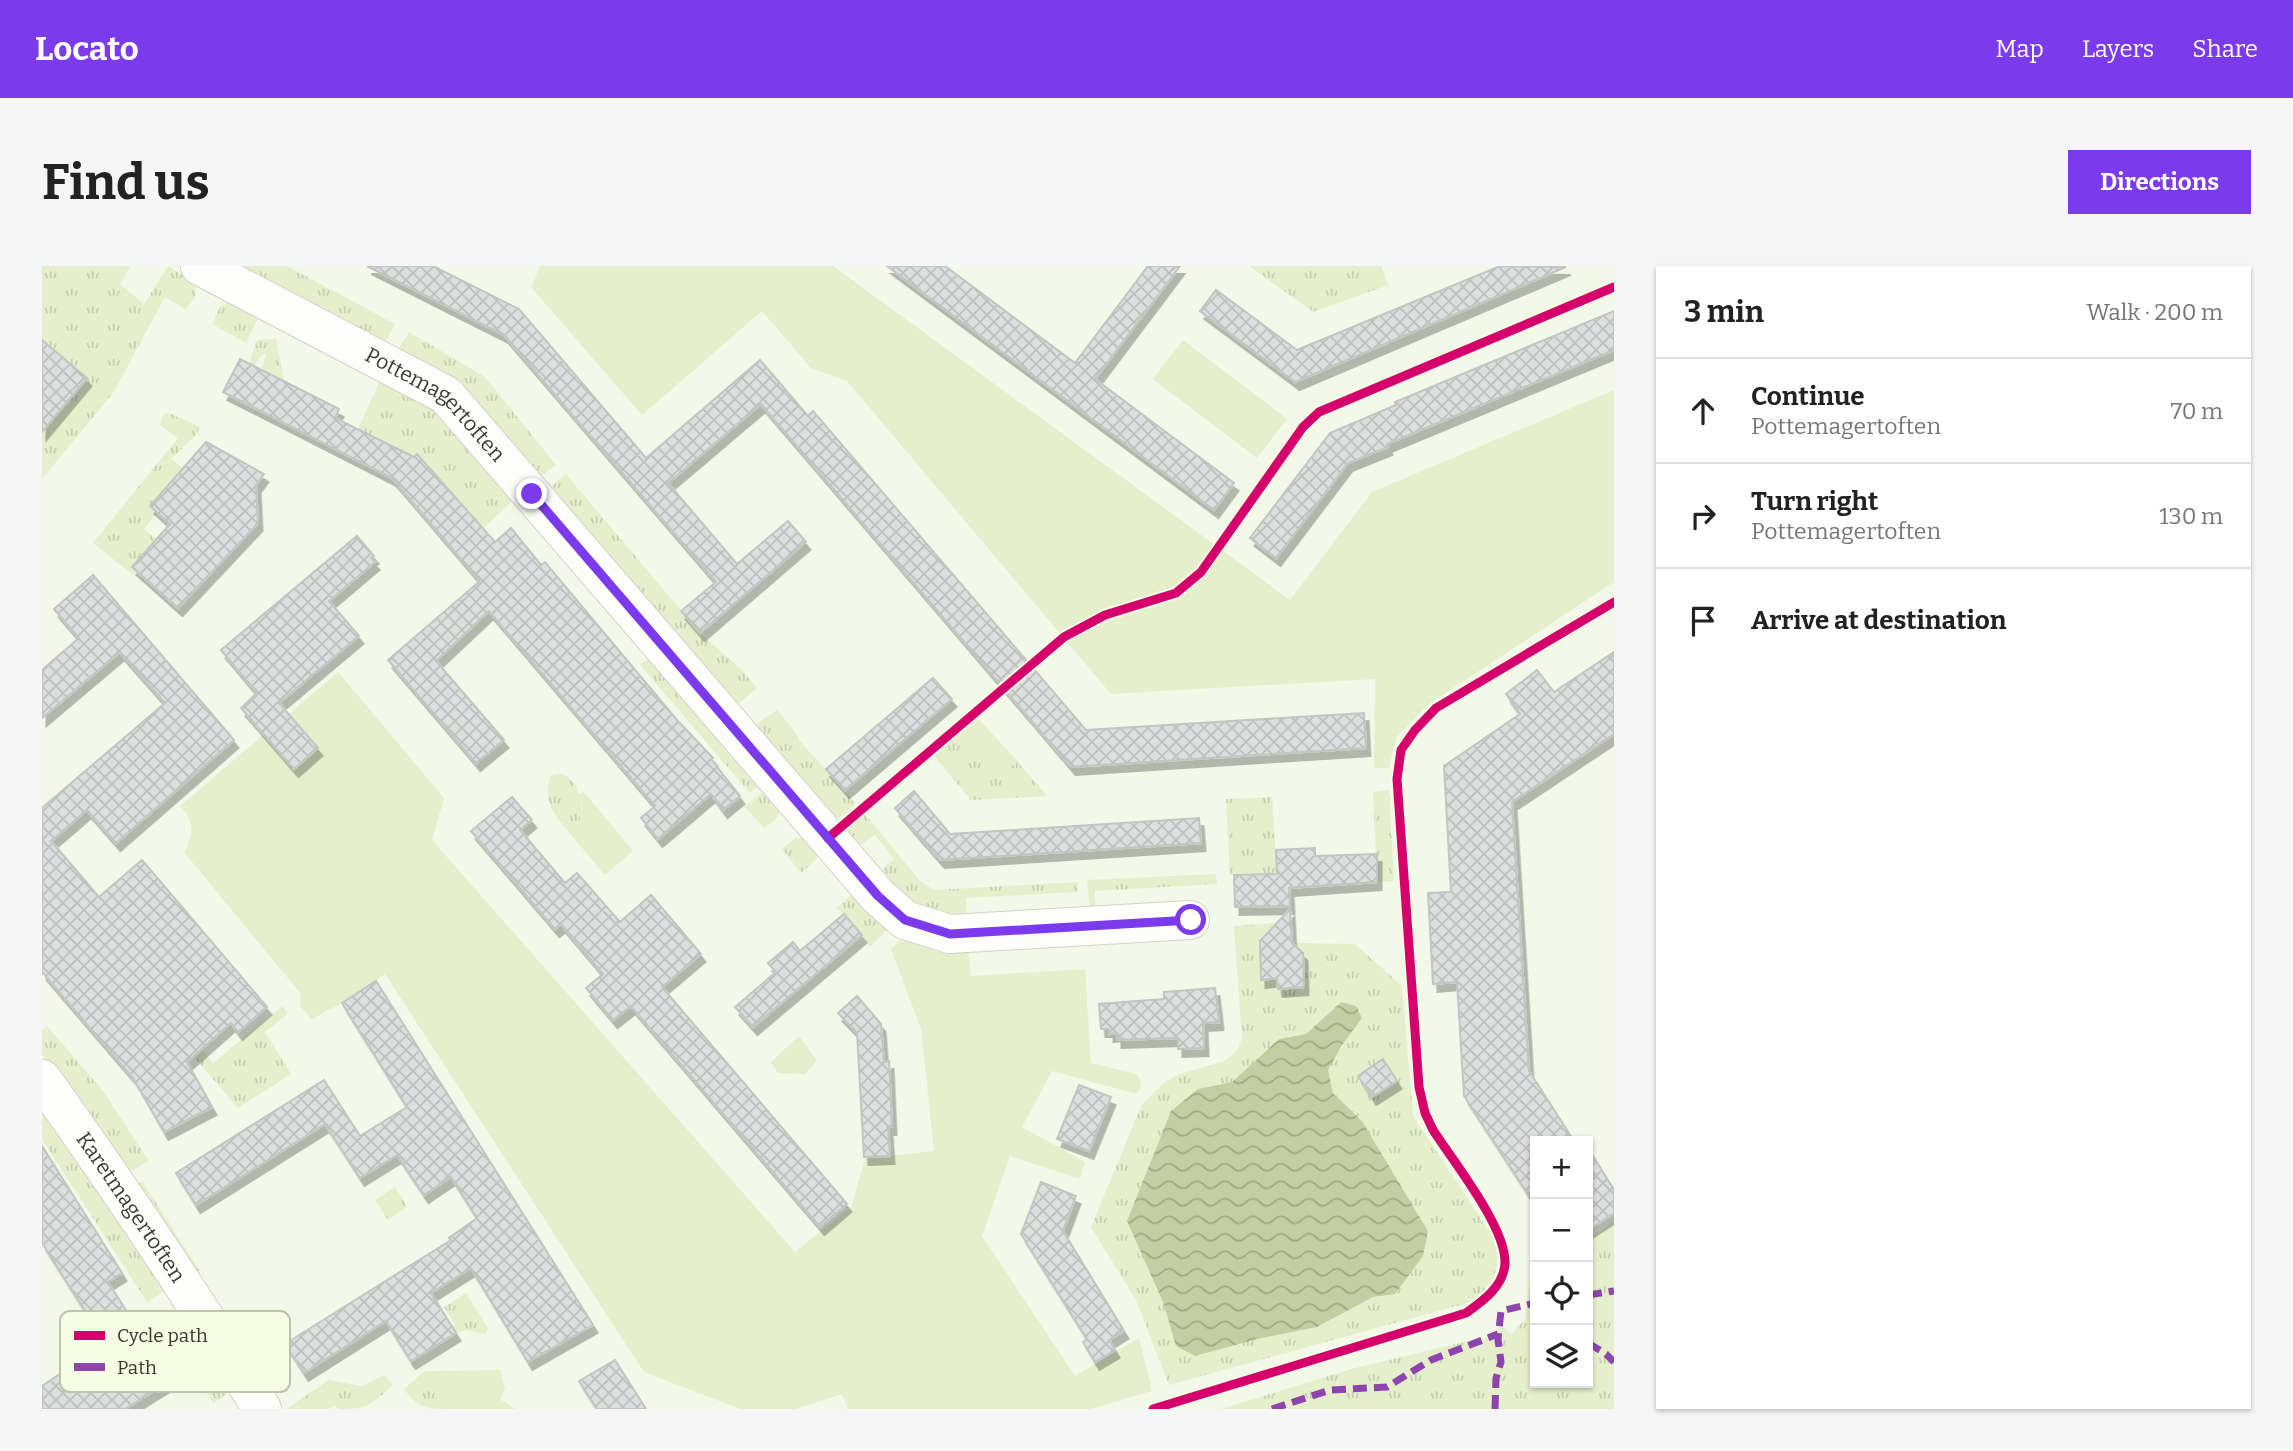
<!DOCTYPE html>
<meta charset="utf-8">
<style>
:root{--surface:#fff;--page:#f6f6f6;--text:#222;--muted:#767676;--line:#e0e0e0;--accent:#7c3aed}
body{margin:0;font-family:Bitter,serif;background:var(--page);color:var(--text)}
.controls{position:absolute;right:21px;bottom:21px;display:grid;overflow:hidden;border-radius:0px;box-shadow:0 2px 5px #0004}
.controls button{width:63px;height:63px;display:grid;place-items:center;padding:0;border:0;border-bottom:2px solid var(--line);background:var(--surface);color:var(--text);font:35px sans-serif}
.stop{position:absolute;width:21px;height:21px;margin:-16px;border:5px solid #7c3aed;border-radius:50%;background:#fff}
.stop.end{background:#7c3aed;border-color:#fff;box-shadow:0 2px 7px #0008}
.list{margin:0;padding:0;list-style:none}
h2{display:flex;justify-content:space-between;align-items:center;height:91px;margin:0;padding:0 28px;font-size:30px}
h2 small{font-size:23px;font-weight:400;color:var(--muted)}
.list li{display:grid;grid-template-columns:46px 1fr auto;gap:21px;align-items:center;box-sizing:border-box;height:105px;padding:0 28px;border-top:2px solid var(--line)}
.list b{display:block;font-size:26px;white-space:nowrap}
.list p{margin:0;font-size:23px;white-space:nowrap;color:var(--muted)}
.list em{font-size:23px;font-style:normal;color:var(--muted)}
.icon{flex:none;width:38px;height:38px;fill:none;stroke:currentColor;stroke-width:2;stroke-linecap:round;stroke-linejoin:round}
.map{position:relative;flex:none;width:1572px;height:1143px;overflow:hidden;border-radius:0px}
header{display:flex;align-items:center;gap:42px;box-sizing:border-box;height:98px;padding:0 35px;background:var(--accent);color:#fff}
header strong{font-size:33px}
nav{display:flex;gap:38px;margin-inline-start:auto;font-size:24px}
.intro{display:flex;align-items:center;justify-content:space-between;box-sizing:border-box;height:168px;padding:0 42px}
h1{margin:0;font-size:49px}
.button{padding:18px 32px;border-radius:0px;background:var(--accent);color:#fff;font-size:24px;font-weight:700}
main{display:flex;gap:42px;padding:0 42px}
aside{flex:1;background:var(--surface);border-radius:0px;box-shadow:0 2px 5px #0004}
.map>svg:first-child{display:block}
.grass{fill:url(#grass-tufts);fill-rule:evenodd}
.green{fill:#e5efcc}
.water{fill:url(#water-waves)}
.building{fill:url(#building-cross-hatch);stroke:#c2c5c2;stroke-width:2;filter:url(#shadow)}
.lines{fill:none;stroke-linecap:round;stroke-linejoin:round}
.minor-casing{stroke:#d0d4c8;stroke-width:40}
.minor{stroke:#fdfefc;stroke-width:38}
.quiet{stroke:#8e44ad;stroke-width:7;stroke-dasharray:14 7;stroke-linecap:butt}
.cycleway-casing{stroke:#f5fee3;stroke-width:13}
.cycleway{stroke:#d6006c;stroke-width:9}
.route{stroke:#7c3aed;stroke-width:9}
.labels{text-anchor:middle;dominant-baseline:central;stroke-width:6;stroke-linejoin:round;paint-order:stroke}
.street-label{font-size:21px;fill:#383b31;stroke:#f5fee3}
.key{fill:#f5fee3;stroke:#bcc4ae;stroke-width:2}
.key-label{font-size:19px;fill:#383b31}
</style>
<header>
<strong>Locato</strong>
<nav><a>Map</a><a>Layers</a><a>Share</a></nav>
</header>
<div class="intro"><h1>Find us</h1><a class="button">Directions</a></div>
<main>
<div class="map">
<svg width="1572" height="1143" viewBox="0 0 1572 1143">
<defs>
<pattern id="grass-tufts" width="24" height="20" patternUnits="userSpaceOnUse" patternTransform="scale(1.75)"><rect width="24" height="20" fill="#e5efcc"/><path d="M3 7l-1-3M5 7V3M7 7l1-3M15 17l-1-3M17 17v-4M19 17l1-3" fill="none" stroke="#c5ceb0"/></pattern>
<pattern id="water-waves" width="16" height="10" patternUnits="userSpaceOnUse" patternTransform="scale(1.75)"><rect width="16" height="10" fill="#c3cfa3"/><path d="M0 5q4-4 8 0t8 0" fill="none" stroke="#9fa985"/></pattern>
<pattern id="building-cross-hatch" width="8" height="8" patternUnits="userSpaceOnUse" patternTransform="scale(1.75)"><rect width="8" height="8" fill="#dbdfdd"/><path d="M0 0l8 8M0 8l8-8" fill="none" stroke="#bdc0be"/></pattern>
<filter id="shadow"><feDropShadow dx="4.5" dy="8" stdDeviation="0" flood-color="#0004"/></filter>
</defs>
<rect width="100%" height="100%" fill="#f3f8e9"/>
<g class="grass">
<polygon points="0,0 88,0 78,18 102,38 126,0 154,18 153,31 144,43 123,31 71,127 0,213"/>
<polygon points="183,0 245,0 353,58 341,81"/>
<polygon points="1207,0 1339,0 1346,19 1271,46"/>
<polygon points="187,36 218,48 204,77 170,58 178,41"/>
<polygon points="367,66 443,111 514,199 495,213 354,87"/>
<polygon points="234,73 242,115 219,104 224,89 220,88 212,101 207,98 215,74"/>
<polygon points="340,110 397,141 477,228 435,269 404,236 411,228 399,215 391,223 380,207 387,200 375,188 370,193 367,189 316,163"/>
<polygon points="127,147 158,161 153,170 129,193 141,202 108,239 115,247 102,263 114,273 90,300 95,305 91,309 51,277 136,172 118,159 122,148"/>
<polygon points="524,208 658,367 700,404 715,422 693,441 505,224"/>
<polygon points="612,389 722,515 708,527 598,399"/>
<polygon points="735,444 754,467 757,474 814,538 792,556 713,464 717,456"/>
<polygon points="923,461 936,477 941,488 960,486 970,499 976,496 1005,530 929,534 891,489"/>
<path d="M514,508H521C538,518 541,535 538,554L530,559L519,557C508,542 501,528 509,510Z"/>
<path d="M725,522L739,543C737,553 729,557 722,562L703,541Z"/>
<polygon points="1347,524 1352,615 1335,616 1331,526"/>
<polygon points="1230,531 1235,608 1188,609 1184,533"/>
<polygon points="823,548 878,615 893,624 1036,616 1036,626 924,632 925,654 881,648 834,608 852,593 833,569 814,582 800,568"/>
<polygon points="753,572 761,572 781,587 759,607 740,583"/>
<polygon points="1174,608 1175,618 1053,625 1053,645 1048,646 1045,614"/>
<polygon points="813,626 848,660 828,681 802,648 794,642"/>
<polygon points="22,640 127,744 171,797 240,740 246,748 223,766 249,808 196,842"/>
<path d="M1233,657L1218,675L1219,713L1235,712L1236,723L1262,720L1261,687L1250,677L1313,678L1360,720L1371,850L1451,971C1462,1001 1451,1024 1422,1038L1127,1119L1094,1034L1049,961L1100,838L1123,816L1138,808L1182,795L1193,787L1200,773L1192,660ZM1298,736L1300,779L1285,804L1291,827L1320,855L1386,965L1353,1028L1331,1031L1275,1061L1215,1073L1134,1079L1121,1036L1156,823L1190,816L1237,773L1264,768Z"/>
<polygon points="5,760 61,825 107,895 87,906 0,789 0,764"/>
<polygon points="0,832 127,1022 105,1036 0,873"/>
<polygon points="100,915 158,1005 149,1006 93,920"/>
<polygon points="353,921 365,941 346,954 333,934"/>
<polygon points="1572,955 1572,1143 1179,1143 1309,1103 1439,1072 1440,1074 1460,1059 1469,1069 1483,1053 1488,1010 1493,1004 1493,1117 1546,1117 1546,974"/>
<polygon points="424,1027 446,1062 444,1068 424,1064 414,1067 410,1061 413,1059 402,1041"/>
<polygon points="134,1035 187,1116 186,1127 171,1137 158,1116 172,1106 128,1038"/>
<path d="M383,1105H399L396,1136L410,1143C386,1143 376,1143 362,1123Z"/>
<path d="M342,1109L351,1119C330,1138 326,1143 297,1143L292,1139L286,1143H244L287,1114L320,1120Z"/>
</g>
<g class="green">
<polygon points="499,0 791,0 1248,334 1330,226 1572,124 1572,316 1384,440 1354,472 1347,502 1332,502 1333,413 1069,428 805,115 769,102 720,45 600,149 489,21"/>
<polygon points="1141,74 1245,153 1215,192 1111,113"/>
<path d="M296,406L402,532L390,574L753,986L809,941L823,893L892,885L879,763L849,683L860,672L926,684L929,710L1043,703L1049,797L1095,808C1099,815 1100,820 1096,827H1092L1010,805L980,861L1043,896L1038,913L968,890L940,970L1033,1110L1097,1072L1110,1125L1048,1143H806L800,1128L754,1143H698L602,1106L343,708C330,718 315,729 300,737C289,743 280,746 270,754L258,740L259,728L142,586C152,569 153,555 138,540Z"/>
<polygon points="935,451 976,496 970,500 960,487 953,492 941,488 936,477 923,461"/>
<polygon points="542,526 591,585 563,609 519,557 530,559 538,554 540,542 537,528"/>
<polygon points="757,770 775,795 763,808 736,807 729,796"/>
<polygon points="458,1104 463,1123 458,1133 473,1143 410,1143 396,1136 399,1105"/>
</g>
<polygon class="water" points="1299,736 1314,740 1320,752 1300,779 1286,804 1291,827 1320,855 1386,965 1381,990 1353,1028 1331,1031 1275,1061 1215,1073 1153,1090 1134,1080 1121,1036 1085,955 1129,845 1156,823 1190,816 1237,773 1264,768"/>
<g class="building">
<polygon points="325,0 391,0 477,43 604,192 718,94 766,150 771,145 1044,464 1322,447 1324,482 1029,501 719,138 626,217 695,298 746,255 764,276 658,367 639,345 674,316 462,69"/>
<polygon points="845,0 903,0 1033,97 1106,0 1138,0 1053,113 1192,217 1172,244"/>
<polygon points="1458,0 1524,1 1253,116 1158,45 1174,24 1255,84"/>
<polygon points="1572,45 1572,84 1345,178 1346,181 1306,197 1234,292 1208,272 1288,167 1354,139 1353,136"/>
<polygon points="0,74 45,112 0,166"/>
<polygon points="198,93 297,143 293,152 372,191 375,188 453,276 469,262 499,299 503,296 635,454 671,492 669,493 698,530 681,544 669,528 616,573 599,552 613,540 447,345 394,395 462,474 434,497 346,394 438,315 350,212 181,126"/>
<polygon points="164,176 222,208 214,219 216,257 136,342 90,301 128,258 108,240"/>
<polygon points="315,270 332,290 329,292 333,296 287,335 317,370 237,437 276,482 252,503 199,442 215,427 179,384"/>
<polygon points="51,309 192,474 74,577 45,544 9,575 57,631 100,594 225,741 196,766 189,757 145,796 170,841 122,866 91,812 0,706 0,542 123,437 78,386 0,452 0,404 37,372 12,343"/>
<polygon points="1572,386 1572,468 1470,536 1487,805 1532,875 1493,875 1493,939 1422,830 1415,716 1391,718 1386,627 1409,626 1402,500 1478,448 1464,428 1495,404 1512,426"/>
<polygon points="891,412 910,433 803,524 784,503"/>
<polygon points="872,525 908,568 1157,552 1159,577 898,594 853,542"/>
<polygon points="470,531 490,554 478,564 523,617 535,607 578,656 609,629 659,688 620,721 805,938 778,961 589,740 571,754 544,722 561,708 519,658 513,663 429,565"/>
<polygon points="1273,582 1273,590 1335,588 1335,616 1247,622 1248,640 1193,641 1192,609 1235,608 1234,584"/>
<polygon points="1248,643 1250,677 1261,687 1262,721 1236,723 1235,712 1219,714 1218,675"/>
<polygon points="802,648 820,669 711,761 693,741 734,706 726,697 751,676 758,685"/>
<polygon points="334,715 551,1059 486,1096 429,1002 389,1027 414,1067 369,1095 344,1055 262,1107 243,1078 409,974 407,972 435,952 409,911 382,929 355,889 318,912 283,858 154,939 134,907 282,814 318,870 365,841 300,737"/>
<polygon points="1173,722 1177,756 1161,757 1162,782 1136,783 1136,772 1075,774 1075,767 1067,768 1067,763 1059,763 1057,738 1122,733 1122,726"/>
<polygon points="815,730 839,758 842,796 847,795 850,861 846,861 848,890 822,891 815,767 796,747"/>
<polygon points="1341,793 1355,815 1330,831 1316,810"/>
<polygon points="1037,819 1069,831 1047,885 1015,873"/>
<polygon points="0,880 80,1007 66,1016 94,1060 108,1051 121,1073 125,1070 146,1104 83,1143 0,1143 0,1120 21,1106 35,1127 74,1102 60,1081 64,1078 0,977"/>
<polygon points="1546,882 1572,924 1572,947 1546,964"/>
<polygon points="999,916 1034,930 1021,965 1082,1065 1067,1074 1073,1084 1053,1096 1041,1076 1045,1073 979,968"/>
<polygon points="573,1094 604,1143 555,1143 537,1115"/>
</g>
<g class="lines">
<defs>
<g id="minor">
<path id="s1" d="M158,0L404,129L836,630L863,654L908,668L1148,654"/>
<path id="s2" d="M0,813C77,921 151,1030 220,1143"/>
</g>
</defs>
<use href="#minor" class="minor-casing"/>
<use href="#minor" class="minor"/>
<g class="quiet">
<polyline points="1546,1029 1572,1025"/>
<polyline points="1546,1077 1564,1088 1572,1096"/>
<polyline points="1230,1143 1288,1124 1345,1121 1389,1094 1456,1068"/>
<polyline points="1453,1143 1454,1112 1459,1096 1456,1073 1459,1045 1493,1037"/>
</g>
<defs>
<g id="cycleway">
<polyline points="786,572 1022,371 1063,349 1134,327 1159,306 1261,161 1277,146 1572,21"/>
<path d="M1111,1143L1424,1047C1441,1035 1462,1020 1463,997C1464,961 1411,895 1391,864L1383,847L1377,821L1355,513L1359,484L1373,464L1394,442L1572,336"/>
</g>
</defs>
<use href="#cycleway" class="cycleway-casing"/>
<use href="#cycleway" class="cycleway"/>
</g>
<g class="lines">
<polyline class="route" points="490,228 836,630 863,654 908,668 1149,654"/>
</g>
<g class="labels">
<g class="street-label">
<text stroke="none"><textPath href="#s1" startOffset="275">Pottemagertoften</textPath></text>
<text stroke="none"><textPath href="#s2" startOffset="156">Karetmagertoften</textPath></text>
</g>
</g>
<rect x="18" y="1045" width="230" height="81" rx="10" class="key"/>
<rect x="32" y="1065" width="31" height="9" fill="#d6006c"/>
<rect x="32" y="1097" width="31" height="8" fill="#8e44ad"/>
<g class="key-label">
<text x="75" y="1076">Cycle path</text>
<text x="75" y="1108">Path</text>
</g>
</svg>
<div class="controls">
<button>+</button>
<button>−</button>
<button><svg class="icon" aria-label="locate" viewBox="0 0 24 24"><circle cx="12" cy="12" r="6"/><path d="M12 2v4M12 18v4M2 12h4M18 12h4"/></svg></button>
<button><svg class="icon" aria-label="layers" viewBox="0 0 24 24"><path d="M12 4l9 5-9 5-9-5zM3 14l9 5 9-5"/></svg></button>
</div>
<div class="stop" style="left:1149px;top:654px"></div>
<div class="stop end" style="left:490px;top:228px"></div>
</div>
<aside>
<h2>3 min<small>Walk · 200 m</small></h2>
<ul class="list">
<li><svg class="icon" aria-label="ahead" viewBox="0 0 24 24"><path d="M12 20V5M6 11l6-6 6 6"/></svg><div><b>Continue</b><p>Pottemagertoften</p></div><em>70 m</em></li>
<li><svg class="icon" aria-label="right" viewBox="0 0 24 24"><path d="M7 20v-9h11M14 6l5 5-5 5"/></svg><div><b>Turn right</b><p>Pottemagertoften</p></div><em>130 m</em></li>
<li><svg class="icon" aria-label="arrive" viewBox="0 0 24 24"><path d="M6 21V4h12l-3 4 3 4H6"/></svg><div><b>Arrive at destination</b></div></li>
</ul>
</aside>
</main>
